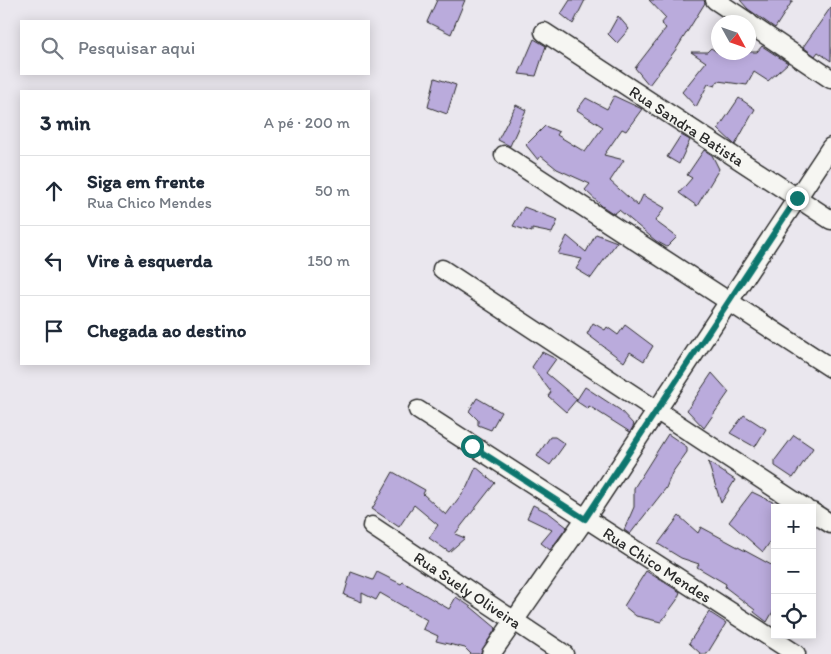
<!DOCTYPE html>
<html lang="pt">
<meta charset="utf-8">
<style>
:root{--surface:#fff;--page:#f6f6f7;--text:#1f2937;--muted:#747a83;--line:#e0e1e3}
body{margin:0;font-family:Itim,sans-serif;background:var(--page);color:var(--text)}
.controls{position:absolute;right:15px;bottom:15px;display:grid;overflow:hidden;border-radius:0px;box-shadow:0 2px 12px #0003}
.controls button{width:45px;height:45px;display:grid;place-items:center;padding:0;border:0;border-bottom:1px solid var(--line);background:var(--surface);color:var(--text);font:25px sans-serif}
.compass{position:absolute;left:711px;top:15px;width:45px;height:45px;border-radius:50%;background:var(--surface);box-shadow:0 2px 12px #0003;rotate:130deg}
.stop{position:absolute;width:15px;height:15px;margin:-11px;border:4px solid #0f766e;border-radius:50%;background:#fff}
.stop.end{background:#0f766e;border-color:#fff;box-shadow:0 1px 5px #0008}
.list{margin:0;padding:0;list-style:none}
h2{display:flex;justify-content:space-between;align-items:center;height:65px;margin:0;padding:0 20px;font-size:21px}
h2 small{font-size:16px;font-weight:400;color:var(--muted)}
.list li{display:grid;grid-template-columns:32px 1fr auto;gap:15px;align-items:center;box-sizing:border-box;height:70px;padding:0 20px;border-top:1px solid var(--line)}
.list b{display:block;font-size:19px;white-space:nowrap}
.list p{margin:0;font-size:16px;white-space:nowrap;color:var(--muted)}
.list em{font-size:16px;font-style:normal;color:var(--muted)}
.icon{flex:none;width:28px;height:28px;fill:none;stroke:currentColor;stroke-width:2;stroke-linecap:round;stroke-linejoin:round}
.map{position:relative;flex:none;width:831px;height:654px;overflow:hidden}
.search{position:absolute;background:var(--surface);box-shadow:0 2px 12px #0003;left:20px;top:20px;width:350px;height:55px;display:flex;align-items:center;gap:12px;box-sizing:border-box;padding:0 18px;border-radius:0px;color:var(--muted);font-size:19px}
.panel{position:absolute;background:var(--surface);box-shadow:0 2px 12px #0003;left:20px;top:90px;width:350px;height:275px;border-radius:0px}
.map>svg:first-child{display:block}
.building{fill:#baabdc;stroke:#2b2b2b}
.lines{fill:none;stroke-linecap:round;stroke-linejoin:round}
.minor-casing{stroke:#2b2b2b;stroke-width:21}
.minor{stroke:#f6f6f2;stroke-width:18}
.route{stroke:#0f766e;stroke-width:6}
.labels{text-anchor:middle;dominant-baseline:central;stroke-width:4;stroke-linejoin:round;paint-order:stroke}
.street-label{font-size:16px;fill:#2b2b2b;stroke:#f6f6f2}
</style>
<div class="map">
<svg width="831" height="654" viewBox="0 0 831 654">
<rect width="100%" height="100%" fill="#eae7ee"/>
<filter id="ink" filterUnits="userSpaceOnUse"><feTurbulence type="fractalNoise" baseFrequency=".02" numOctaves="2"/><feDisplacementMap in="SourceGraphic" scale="10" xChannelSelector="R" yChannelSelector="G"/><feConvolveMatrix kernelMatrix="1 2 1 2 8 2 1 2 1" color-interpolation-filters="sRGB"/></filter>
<g filter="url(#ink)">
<g class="building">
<polygon points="437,0 465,0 451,34 427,22"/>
<polygon points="570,0 585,0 573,24 561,14"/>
<polygon points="649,0 704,0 705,3 677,48 649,85 635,68 666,28 661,24 666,18"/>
<polygon points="740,0 793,0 775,28 748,9"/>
<polygon points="831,7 831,61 818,52 815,56 803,47"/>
<polygon points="618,16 629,29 617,43 608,34"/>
<polygon points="534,39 546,46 536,76 519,74"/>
<polygon points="762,46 788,63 768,81 754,72 747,85 718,81 715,86 708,84 696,107 682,92 706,62 691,52 707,52 711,48 717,52 757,52"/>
<polygon points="435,78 456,85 447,114 428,107"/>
<polygon points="614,96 642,109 626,131 622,129 604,155 624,160 610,181 638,206 643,195 665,208 655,221 677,237 667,247 656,241 619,210 614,214 602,206 585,190 590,184 557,169 541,156 538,160 526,145 545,126 559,132 557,135 585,152 603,127 577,110 586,98 607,109"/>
<polygon points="739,98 755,109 735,145 718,129"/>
<polygon points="516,105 526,110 510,146 498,140"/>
<polygon points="681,135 690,140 679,164 667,157"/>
<polygon points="704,150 712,155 719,169 697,206 679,193 692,178 687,175"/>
<polygon points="524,207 558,220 552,233 532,229 532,232 513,226"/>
<polygon points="596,234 617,242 591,278 576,269 582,259 558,254 567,236 586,252"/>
<polygon points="593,323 605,330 607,327 618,335 625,325 653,346 644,361 630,352 624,362 587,334"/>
<polygon points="542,352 556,359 546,373 577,399 566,412 548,396 551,392 532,367"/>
<polygon points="712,373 729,392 704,428 687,410"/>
<polygon points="585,387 620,410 634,425 630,432 589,406 588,409 576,401"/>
<polygon points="477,398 501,412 491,430 478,425 478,420 469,411"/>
<polygon points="744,415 766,429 755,447 730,433"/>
<polygon points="668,434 687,447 687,452 672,473 666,488 630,534 624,530 634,507 634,488"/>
<polygon points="794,435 813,448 793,478 775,466 775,460"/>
<polygon points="550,437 555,437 565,444 550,465 537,456"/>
<polygon points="708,462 735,480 721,503"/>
<polygon points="476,467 495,483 455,534 465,538 449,552 429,538 438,525 414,505 399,527 372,509 393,472 425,490 423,494 446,515 467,487"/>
<polygon points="752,492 779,505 775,508 775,535 763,552 729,522"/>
<polygon points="533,505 549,513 567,527 550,550 541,543 552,530 527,518"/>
<polygon points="679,516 698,533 701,527 775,567 775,608 767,622 754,612 755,610 725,587 726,584 697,567 699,564 681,558 658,544"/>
<polygon points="646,571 680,592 677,600 661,622 636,616 624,606"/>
<polygon points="351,572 373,580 377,572 401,584 403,582 449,609 456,597 471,607 496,628 480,654 471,654 465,648 436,641 438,636 423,629 427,620 380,593 376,600 362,593 362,602 344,595"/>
<polygon points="709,612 726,623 707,654 701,654 689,643"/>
</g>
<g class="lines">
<defs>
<g id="minor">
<polyline points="715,0 748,22"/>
<polyline points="748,23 831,79"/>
<path id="s1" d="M544,32L831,220"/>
<polyline points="504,155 831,368"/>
<polyline points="442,269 805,508"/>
<path id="s2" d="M418,410L796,654"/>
<polyline points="812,512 831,524"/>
<path id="s3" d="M372,526L564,654"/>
<polyline points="491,654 585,519 831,147"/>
</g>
</defs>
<use href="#minor" class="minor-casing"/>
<use href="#minor" class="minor"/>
</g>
</g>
<g class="lines" filter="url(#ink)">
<polyline class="route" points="472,446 585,519 797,198"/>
</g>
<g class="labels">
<g class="street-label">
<text stroke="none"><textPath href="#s1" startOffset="171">Rua Sandra Batista</textPath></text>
<text stroke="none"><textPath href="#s2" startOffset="285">Rua Chico Mendes</textPath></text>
<text stroke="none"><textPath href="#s3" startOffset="115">Rua Suely Oliveira</textPath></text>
</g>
</g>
</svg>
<div class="controls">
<button>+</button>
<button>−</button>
<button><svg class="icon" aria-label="locate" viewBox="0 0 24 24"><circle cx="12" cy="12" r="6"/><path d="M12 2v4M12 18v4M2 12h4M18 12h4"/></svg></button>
</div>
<svg class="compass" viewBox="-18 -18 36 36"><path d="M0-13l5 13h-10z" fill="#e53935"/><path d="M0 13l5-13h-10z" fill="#747a83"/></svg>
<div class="stop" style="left:472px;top:446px"></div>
<div class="stop end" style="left:797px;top:198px"></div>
<div class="search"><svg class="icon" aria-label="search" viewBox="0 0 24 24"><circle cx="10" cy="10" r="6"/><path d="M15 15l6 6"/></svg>Pesquisar aqui</div>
<section class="panel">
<h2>3 min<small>A pé · 200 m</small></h2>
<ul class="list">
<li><svg class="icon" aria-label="ahead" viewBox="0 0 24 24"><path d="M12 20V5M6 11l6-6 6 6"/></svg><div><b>Siga em frente</b><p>Rua Chico Mendes</p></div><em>50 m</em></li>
<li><svg class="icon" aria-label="left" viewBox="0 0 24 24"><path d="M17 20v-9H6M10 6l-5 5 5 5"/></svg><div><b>Vire à esquerda</b></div><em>150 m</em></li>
<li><svg class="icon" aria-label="arrive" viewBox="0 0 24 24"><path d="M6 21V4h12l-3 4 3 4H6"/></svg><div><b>Chegada ao destino</b></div></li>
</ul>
</section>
</div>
